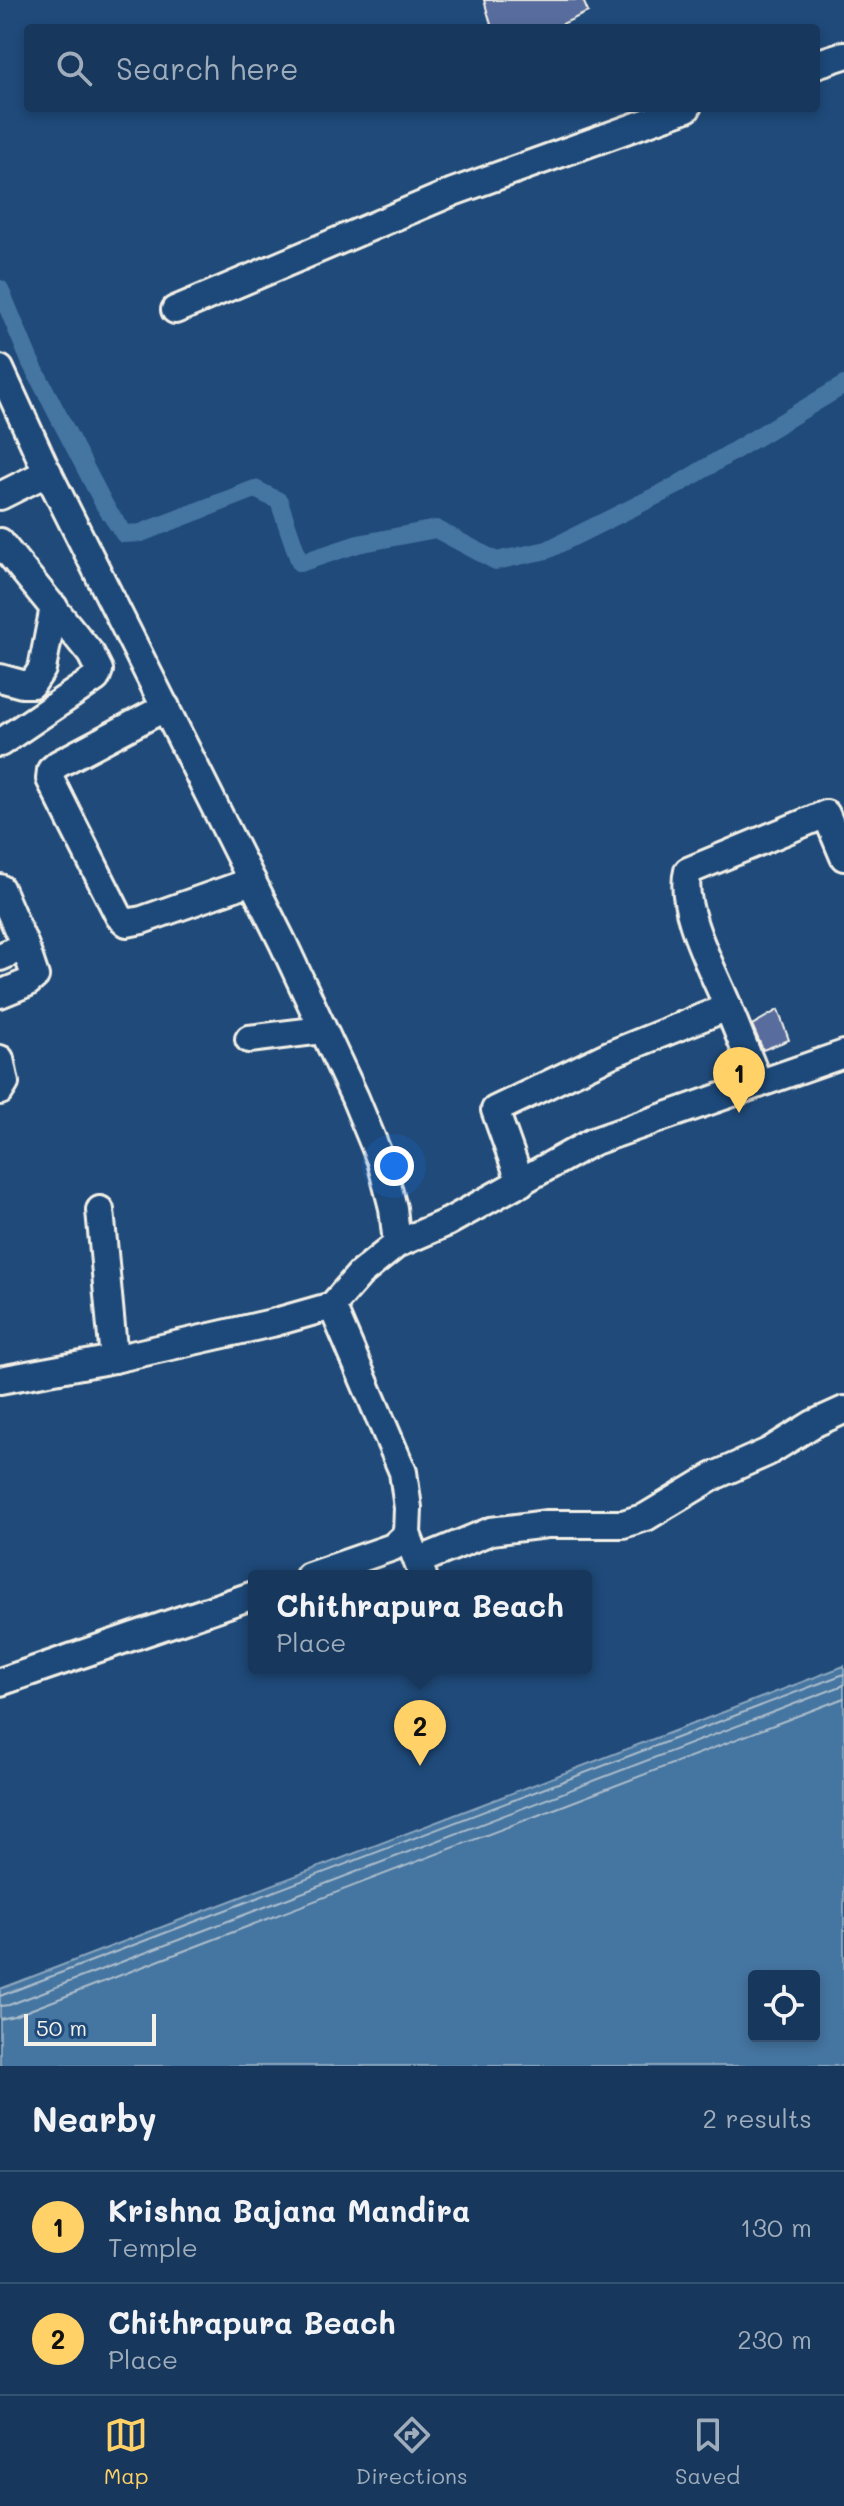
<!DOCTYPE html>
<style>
:root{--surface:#17385c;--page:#244365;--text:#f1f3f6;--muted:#9eacbb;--line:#365272;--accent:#ffd166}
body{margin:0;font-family:Mali,sans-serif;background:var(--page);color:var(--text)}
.controls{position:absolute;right:24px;bottom:24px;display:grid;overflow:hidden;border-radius:8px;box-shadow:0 4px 12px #0003}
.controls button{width:72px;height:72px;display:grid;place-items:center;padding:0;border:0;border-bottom:2px solid var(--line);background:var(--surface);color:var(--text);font:40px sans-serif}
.scale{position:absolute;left:24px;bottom:20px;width:132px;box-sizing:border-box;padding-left:8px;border:4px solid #f4f1e8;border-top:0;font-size:22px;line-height:28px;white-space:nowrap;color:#f4f1e8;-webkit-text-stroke:6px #1f4a7a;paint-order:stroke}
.you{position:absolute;left:394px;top:1166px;width:28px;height:28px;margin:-20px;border:6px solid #fff;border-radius:50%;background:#1a73e8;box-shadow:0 0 0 12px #1a73e833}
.badge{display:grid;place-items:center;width:52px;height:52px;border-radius:50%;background:var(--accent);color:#111;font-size:26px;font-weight:700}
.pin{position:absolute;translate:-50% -66px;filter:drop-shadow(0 2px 4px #0008)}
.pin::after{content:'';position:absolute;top:42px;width:28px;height:24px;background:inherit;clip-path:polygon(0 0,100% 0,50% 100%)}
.popup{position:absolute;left:248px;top:1570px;width:344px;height:104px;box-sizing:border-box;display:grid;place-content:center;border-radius:8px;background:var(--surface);filter:drop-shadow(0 2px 6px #0005);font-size:26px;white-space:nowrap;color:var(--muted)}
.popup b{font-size:30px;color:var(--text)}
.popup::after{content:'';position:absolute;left:50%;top:100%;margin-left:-16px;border:16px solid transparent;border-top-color:var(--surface)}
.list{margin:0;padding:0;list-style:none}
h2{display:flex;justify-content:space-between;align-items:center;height:104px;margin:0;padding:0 32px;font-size:34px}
h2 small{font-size:26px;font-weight:400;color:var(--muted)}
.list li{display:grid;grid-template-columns:52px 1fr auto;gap:24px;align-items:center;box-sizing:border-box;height:112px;padding:0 32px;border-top:2px solid var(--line)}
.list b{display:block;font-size:30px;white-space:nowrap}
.list p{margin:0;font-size:26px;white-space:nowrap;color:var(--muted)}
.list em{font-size:26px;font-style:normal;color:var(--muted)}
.icon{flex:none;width:44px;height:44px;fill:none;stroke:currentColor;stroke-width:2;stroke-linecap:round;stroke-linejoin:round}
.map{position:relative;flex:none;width:844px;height:2066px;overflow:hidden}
.search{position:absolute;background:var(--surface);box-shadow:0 4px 12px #0003;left:24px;right:24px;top:24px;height:88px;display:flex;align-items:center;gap:20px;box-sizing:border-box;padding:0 28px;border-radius:8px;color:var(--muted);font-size:30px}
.sheet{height:328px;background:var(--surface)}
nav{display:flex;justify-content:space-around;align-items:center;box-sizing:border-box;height:112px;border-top:2px solid var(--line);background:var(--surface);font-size:22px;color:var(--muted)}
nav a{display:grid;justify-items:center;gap:4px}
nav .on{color:var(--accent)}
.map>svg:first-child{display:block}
.water{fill:#4574a1;stroke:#8ba6bd;stroke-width:2;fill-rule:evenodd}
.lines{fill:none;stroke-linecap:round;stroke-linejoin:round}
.shore{stroke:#aebfcc;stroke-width:2}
.canal{stroke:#4574a1;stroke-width:18}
.building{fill:#596d9d;stroke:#f4f1e8;stroke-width:2}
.minor-casing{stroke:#f4f1e8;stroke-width:32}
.minor{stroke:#1f4a7a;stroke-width:26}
</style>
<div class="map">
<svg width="844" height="2066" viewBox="0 0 844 2066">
<rect width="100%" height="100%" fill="#1f4a7a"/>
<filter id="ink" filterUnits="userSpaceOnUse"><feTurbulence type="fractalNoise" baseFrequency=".0125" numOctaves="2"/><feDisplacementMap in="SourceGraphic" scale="16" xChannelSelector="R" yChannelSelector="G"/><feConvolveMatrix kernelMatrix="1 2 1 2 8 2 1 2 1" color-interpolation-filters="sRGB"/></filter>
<g filter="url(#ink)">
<path class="water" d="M844,1666V2066H0V1989ZM754,1976H814V2036H754Z"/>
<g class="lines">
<g class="shore">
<polyline points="0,1996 844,1674"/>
<polyline points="0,2006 9,2005 844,1685"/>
<polyline points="0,2019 14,2016 844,1698"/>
</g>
<polyline class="canal" points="0,289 30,361 105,506 124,534 141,533 255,489 279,501 300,563 358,544 436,529 496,561 547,550 674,487 844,385"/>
</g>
<g class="building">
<polygon points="484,0 583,0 588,12 554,28 492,28"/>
<polygon points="778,1010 789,1040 763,1050 752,1025"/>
</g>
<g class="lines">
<defs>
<g id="minor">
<polyline points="816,64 844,55"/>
<polyline points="175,310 453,192 687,108"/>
<polyline points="0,369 44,465 283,943 355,1098 381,1161 393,1208 397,1244 360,1274 332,1306 272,1323 114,1359 0,1380"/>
<polyline points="0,496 48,472"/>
<polyline points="0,542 91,654 99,670 96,678 0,743"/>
<polyline points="0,678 22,684 32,684 42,669 54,607"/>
<polyline points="166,707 58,764 51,770 50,779 119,916 127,923 142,920 252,881"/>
<polyline points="0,888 25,946 0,957"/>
<polyline points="0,994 27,983 35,976 25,946"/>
<path d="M728,1007C714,972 678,907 688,871L826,814L844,857"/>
<polyline points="249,1039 322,1030"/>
<polyline points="0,1059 5,1083 0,1091"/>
<polyline points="521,1183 495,1110 611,1054 728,1007 759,1084"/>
<polyline points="100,1210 114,1359"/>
<polyline points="397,1244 448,1222 592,1142 844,1054"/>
<polyline points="332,1306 403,1472 408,1508 407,1534 423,1576"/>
<polyline points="418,1561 491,1531 547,1524 623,1524 646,1517 714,1476 768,1452 813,1424 844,1410"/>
<polyline points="309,1576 393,1547 407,1534"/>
<polyline points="0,1682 254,1595"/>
</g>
</defs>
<use href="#minor" class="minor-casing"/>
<use href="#minor" class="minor"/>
</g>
</g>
</svg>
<div class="controls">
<button><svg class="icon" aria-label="locate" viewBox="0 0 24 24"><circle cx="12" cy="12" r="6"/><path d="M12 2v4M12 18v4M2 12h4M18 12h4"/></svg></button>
</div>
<div class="scale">50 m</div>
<div class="you"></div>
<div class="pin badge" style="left:739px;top:1113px">1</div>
<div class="pin badge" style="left:420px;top:1766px">2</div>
<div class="popup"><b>Chithrapura Beach</b>Place</div>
<div class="search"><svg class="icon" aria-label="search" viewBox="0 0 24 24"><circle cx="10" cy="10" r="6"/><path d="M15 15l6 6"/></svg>Search here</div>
</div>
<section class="sheet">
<h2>Nearby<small>2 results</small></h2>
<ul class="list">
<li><span class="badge">1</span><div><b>Krishna Bajana Mandira</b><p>Temple</p></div><em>130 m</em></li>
<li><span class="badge">2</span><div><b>Chithrapura Beach</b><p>Place</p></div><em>230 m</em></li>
</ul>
</section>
<nav>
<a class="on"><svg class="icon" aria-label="map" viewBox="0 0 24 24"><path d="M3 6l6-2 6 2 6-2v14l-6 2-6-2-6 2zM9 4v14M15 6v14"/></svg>Map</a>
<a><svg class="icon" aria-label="directions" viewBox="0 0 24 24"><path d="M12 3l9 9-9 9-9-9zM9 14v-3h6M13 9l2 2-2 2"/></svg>Directions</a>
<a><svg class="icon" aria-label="saved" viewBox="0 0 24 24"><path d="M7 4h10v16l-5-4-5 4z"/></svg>Saved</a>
</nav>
